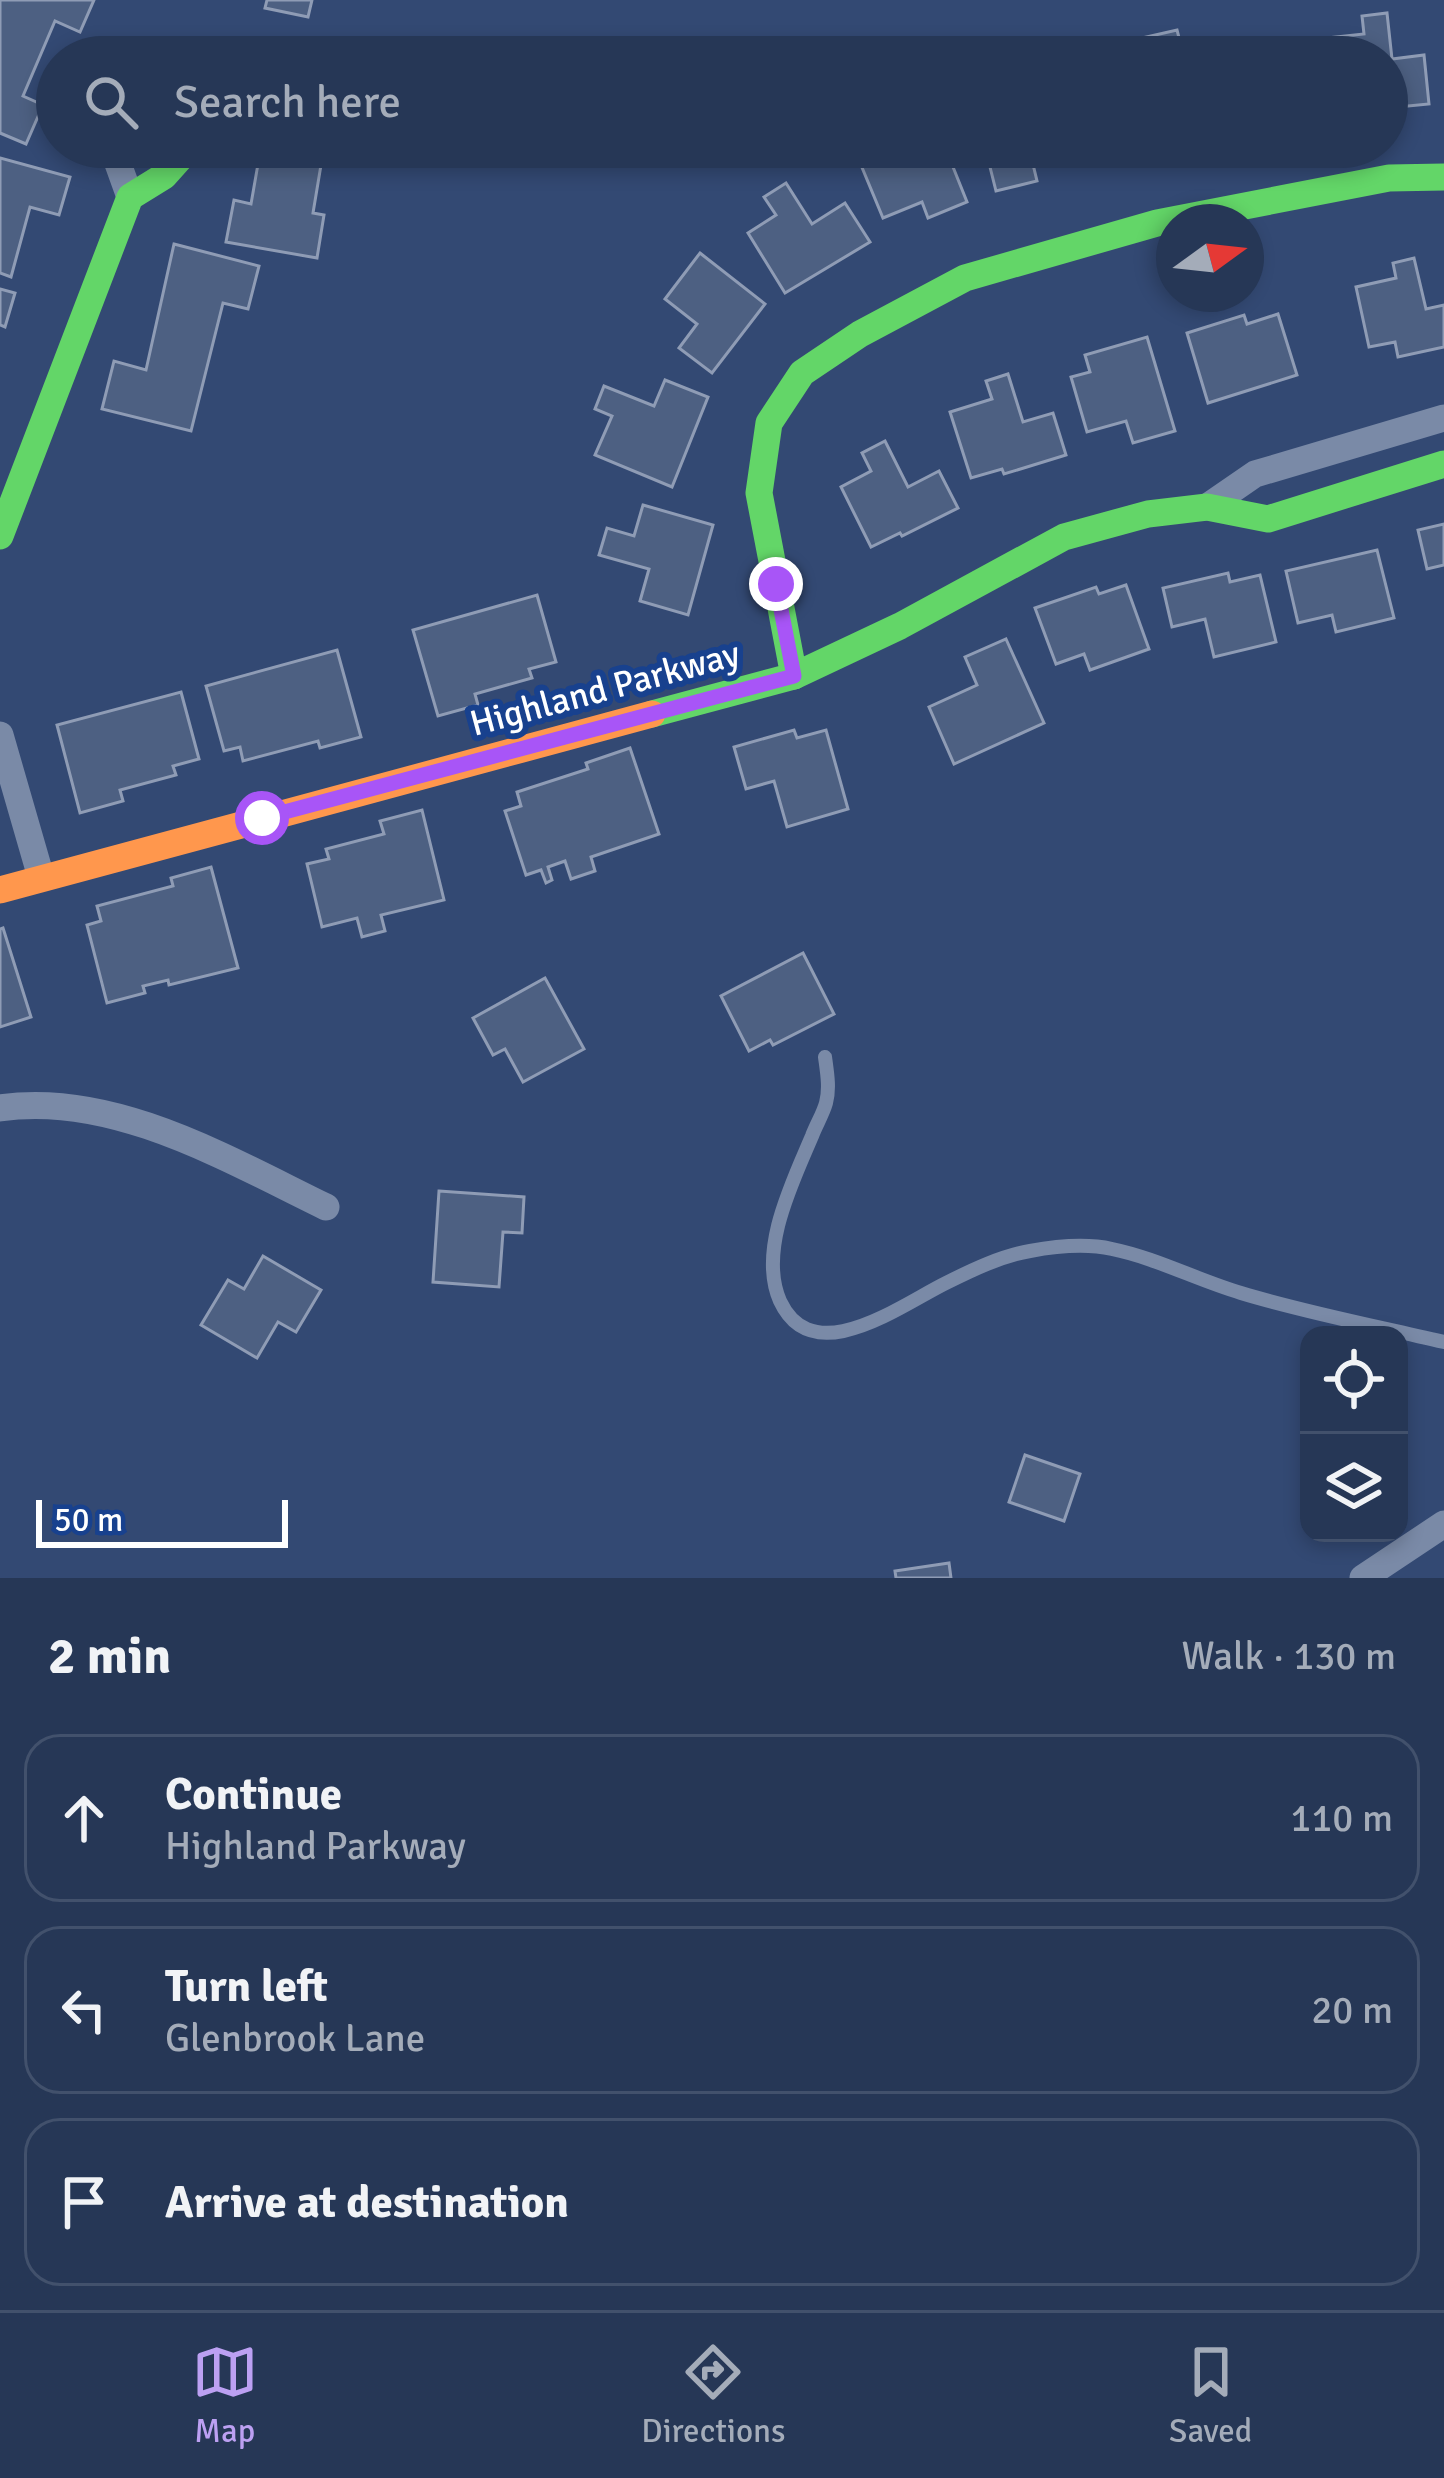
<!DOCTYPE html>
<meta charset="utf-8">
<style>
:root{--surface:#263756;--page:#324260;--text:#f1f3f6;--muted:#a4acb9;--line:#42516c;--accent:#bca0f2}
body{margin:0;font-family:Signika,sans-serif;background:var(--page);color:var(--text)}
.controls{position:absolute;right:36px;bottom:36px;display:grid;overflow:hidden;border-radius:24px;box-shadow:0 6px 18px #0003}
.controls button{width:108px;height:108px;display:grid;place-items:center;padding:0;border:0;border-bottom:3px solid var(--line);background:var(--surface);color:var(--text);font:60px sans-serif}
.compass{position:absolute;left:1156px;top:204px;width:108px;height:108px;border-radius:50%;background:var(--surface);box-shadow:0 6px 18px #0003;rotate:75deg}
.scale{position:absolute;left:36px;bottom:30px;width:252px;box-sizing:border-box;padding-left:12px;border:6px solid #fff;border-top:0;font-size:33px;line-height:42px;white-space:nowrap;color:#fff;-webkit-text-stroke:9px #18418e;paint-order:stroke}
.stop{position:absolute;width:36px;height:36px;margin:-27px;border:9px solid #a855f7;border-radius:50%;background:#fff}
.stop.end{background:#a855f7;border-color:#fff;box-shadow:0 3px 12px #0008}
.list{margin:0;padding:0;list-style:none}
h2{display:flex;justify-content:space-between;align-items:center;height:156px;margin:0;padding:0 48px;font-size:51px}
h2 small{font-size:39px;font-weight:400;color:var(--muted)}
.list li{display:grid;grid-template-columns:78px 1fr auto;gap:36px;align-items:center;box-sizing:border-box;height:168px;margin:0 24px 24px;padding:0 24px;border:3px solid var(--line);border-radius:36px}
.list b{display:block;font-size:45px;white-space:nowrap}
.list p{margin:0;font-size:39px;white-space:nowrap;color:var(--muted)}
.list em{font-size:39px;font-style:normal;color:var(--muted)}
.icon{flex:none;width:66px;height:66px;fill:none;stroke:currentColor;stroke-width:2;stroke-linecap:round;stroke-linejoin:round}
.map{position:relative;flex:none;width:1444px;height:1578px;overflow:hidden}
.search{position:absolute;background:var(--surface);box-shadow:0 6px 18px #0003;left:36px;right:36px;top:36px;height:132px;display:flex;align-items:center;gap:30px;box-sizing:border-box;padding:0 42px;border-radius:66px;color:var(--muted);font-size:45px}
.sheet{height:732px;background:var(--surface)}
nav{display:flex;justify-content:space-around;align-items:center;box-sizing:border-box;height:168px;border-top:3px solid var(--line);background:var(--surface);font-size:33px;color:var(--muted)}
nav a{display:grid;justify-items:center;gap:6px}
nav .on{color:var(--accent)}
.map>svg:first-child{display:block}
.building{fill:#4d6082;stroke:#8f9cb5;stroke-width:3}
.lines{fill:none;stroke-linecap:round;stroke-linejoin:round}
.lane{stroke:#7a8aa7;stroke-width:14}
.street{stroke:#7a8aa7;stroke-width:27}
.fast{stroke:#63d668;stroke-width:27}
.slow{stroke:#ff974d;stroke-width:27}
.route{stroke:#a855f7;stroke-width:15}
.labels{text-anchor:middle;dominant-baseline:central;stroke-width:12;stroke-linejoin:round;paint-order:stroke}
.street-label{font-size:36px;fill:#fff;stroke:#18418e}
</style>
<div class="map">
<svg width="1444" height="1578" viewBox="0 0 1444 1578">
<rect width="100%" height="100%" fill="#334973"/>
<g class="building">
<polygon points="0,0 94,0 80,32 55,21 23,96 43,105 26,144 0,133"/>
<polygon points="267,0 312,0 308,17 265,8"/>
<polygon points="1387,13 1392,59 1424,55 1429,104 1387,108 1387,57 1328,57 1326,38 1364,34 1362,16"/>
<polygon points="1177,30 1184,57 1119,57 1116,44"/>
<polygon points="261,147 324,147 313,213 324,215 317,258 226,242 234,200 251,204"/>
<polygon points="899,147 945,147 967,202 928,218 922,202 883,218 861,165 900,149"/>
<polygon points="985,147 1068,147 1031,156 1037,181 996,191"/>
<polygon points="0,158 70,177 59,215 30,207 11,277 0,273"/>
<polygon points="786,183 812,224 845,203 870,242 785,293 748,233 776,215 764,197"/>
<polygon points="174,244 259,266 248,309 223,303 191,431 102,409 114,361 146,370"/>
<polygon points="700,253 765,304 712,373 679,348 697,324 665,299"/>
<polygon points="1414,258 1426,309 1444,305 1444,347 1398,357 1395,342 1369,347 1356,287 1396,278 1393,263"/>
<polygon points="0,289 15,293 5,327 0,325"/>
<polygon points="1278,314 1297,375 1208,403 1187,333 1244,315 1247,324"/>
<polygon points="1147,337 1175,431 1133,443 1126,421 1087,432 1071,377 1090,372 1085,355"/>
<polygon points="1008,374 1023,422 1053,413 1066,455 1004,474 1002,469 971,478 950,412 992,399 986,381"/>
<polygon points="665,380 708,397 672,487 595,455 612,416 595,409 604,386 654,406"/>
<polygon points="885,441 908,487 939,471 958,508 902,536 900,533 871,547 841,487 871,471 862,453"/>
<polygon points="643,505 713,525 688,615 640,601 649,569 599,555 607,528 634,536"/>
<polygon points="1444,524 1444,565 1427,569 1418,530"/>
<polygon points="1377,550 1394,618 1336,632 1332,615 1298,623 1286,571"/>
<polygon points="1228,573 1230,582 1260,575 1276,642 1214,657 1205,619 1172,627 1163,588"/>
<polygon points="1126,585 1149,649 1090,670 1084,654 1056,664 1035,608 1096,587 1099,594"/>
<polygon points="537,595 556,662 529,669 532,678 475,694 478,705 438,716 413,630"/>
<polygon points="1006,639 1044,723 954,764 929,707 977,685 965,657"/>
<polygon points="337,650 361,737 320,748 318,741 243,761 240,747 224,751 206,686"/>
<polygon points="181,692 199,759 173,766 176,775 120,790 123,801 80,813 57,725"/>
<polygon points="794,730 797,738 826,730 848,809 787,827 774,781 746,789 734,747"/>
<polygon points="630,748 659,834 591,857 595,871 571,879 565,861 548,867 552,880 546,883 541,870 526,875 505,811 521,806 517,792 588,769 586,763"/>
<polygon points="422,810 444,900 381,915 385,931 362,937 357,918 322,927 307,864 329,859 326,849 384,834 380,821"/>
<polygon points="211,867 238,968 169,985 168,980 143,986 145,993 107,1003 87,925 101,921 97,906 173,886 171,878"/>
<polygon points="3,928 31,1017 0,1027 0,929"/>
<polygon points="803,953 834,1014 773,1045 770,1040 749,1051 721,996"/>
<polygon points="545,978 584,1049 523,1082 505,1049 493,1055 473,1018"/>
<polygon points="439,1191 524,1197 522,1233 503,1232 499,1287 433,1282"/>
<polygon points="263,1256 321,1290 296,1332 278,1322 257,1358 201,1325 228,1280 244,1289"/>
<polygon points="1025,1455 1080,1474 1064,1521 1009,1502"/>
<polygon points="949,1563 951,1578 896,1578 895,1571"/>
</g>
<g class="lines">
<path class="lane" d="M825,1057C827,1072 830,1088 826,1103C823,1114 816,1125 812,1136C792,1183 758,1251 780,1301C813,1372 901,1305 946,1283C972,1270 1001,1256 1030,1251C1057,1246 1085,1243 1112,1249C1156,1258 1197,1280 1241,1293C1307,1313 1376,1326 1444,1342"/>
<g class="street">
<polyline points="112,147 130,197"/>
<polyline points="1207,507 1255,474 1444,418"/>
<polyline points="0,735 41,877"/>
<path d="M0,1108C113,1091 229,1160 326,1207"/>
<polyline points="1363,1578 1444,1524"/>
</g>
<g class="fast">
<polyline points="0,536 130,197 164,176 190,147"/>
<polyline points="794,676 759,493 769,423 802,373 860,334 965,278 1157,223 1389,178 1444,177"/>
<polyline points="652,714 794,676 900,626 1064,537 1148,514 1207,507 1268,519 1444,464"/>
</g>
<polyline class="slow" points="0,890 652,714"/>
</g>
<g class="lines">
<polyline class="route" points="262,818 794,676 776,584"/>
</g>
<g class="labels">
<g class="street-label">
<text transform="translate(605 689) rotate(-15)">Highland Parkway</text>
</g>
</g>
</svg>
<div class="controls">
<button><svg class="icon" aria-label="locate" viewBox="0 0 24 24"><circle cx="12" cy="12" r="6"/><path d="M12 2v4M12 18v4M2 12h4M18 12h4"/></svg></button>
<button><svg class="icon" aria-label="layers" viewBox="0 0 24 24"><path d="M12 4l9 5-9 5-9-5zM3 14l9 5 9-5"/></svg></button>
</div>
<svg class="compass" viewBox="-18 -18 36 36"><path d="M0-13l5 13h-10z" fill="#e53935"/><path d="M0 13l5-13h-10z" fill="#a4acb9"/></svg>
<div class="scale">50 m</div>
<div class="stop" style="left:262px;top:818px"></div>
<div class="stop end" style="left:776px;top:584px"></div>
<div class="search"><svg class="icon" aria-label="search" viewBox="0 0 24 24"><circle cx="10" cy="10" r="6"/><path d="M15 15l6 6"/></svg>Search here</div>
</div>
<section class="sheet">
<h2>2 min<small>Walk · 130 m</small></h2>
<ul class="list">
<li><svg class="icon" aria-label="ahead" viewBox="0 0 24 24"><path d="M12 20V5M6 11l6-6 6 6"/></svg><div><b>Continue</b><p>Highland Parkway</p></div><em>110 m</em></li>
<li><svg class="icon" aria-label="left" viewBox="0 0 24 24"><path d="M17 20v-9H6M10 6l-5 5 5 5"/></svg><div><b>Turn left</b><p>Glenbrook Lane</p></div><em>20 m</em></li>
<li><svg class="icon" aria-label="arrive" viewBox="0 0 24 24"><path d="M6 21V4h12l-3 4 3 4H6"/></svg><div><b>Arrive at destination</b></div></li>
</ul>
</section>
<nav>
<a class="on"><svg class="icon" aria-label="map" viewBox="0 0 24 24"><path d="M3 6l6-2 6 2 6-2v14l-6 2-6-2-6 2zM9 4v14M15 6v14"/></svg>Map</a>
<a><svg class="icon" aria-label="directions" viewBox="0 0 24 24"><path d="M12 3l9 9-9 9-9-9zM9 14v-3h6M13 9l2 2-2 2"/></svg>Directions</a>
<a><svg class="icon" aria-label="saved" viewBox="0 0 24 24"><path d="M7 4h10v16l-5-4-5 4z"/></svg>Saved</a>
</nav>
